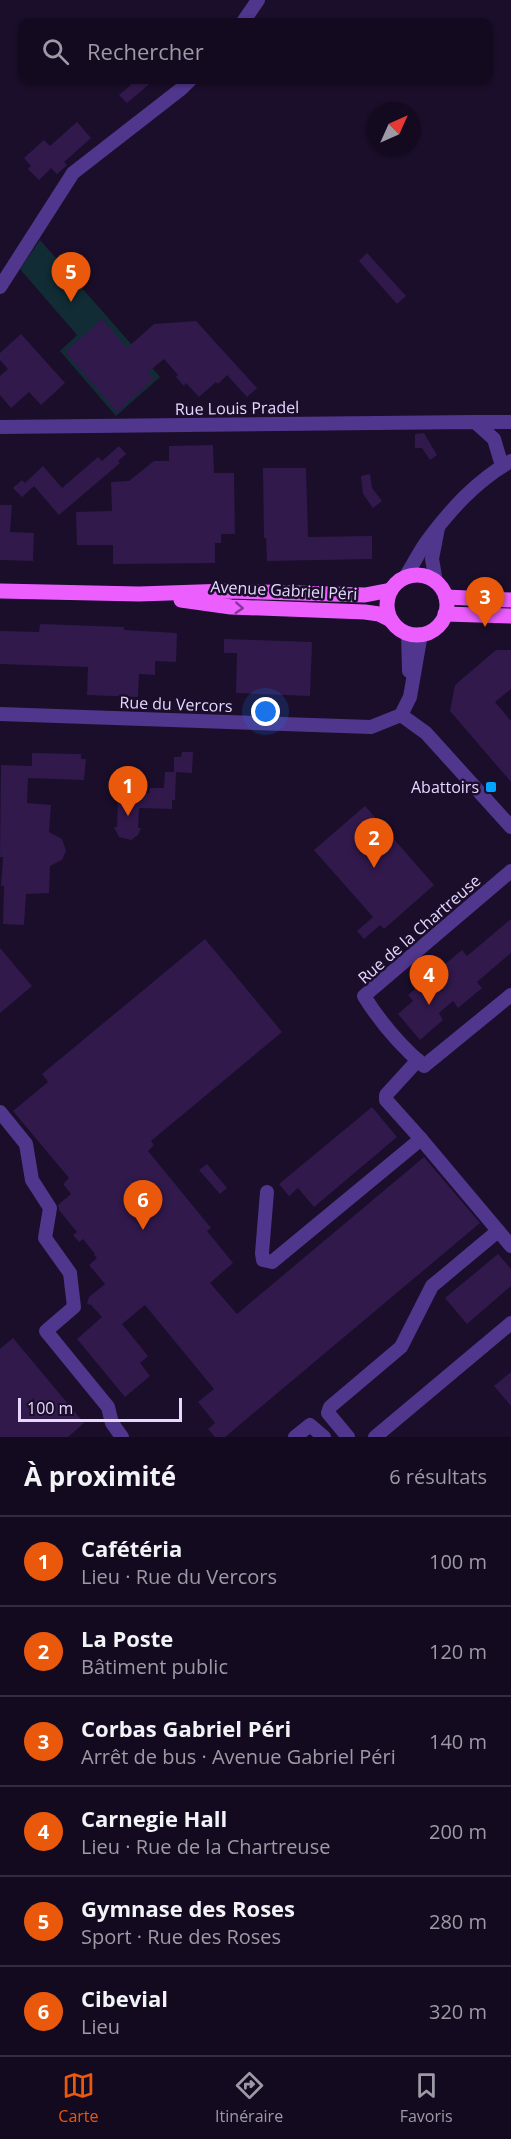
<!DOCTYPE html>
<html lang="fr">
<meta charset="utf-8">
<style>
:root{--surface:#140a20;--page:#1d1329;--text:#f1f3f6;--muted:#9d9aa5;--line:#332b3e;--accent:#ea580c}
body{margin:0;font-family:"Open Sans",sans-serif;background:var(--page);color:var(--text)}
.compass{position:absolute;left:367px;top:102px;width:54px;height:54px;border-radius:50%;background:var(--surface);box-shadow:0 2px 4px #0004;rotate:45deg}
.scale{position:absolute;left:18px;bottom:15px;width:164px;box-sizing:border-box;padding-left:6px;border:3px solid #e6d7ff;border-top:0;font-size:16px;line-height:21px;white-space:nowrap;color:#e6d7ff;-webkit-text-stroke:4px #1a0e2a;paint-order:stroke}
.you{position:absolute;left:266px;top:712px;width:21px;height:21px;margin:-15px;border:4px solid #fff;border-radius:50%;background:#1a73e8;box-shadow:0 0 0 9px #1a73e833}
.badge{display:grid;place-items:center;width:39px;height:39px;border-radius:50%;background:var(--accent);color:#fff;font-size:20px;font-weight:700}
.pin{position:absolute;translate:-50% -50px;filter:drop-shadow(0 2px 3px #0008)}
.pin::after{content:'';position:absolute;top:32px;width:21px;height:18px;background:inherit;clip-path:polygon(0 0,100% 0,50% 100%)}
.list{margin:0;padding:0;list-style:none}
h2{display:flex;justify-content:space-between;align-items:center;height:78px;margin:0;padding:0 24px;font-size:26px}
h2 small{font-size:20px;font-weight:400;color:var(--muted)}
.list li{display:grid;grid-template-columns:39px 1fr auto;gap:18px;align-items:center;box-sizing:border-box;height:90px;padding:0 24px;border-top:2px solid var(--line)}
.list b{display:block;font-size:22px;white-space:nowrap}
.list p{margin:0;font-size:20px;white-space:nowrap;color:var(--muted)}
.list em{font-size:20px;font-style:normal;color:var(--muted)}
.icon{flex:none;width:33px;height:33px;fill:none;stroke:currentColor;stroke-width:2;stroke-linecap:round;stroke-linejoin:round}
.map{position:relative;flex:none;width:511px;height:1437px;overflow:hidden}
.search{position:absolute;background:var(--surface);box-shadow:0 2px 4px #0004;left:18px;right:18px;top:18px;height:66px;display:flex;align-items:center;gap:15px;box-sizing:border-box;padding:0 21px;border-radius:12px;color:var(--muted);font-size:22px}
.sheet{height:618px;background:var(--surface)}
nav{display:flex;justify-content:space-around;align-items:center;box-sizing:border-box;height:84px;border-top:2px solid var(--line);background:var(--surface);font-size:16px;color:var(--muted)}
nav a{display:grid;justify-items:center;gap:3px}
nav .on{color:var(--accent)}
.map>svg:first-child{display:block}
.green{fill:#112c34}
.building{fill:#31194c}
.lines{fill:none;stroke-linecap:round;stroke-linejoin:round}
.minor{stroke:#50368c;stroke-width:14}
.major{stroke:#ed5eff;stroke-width:15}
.oneway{stroke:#843694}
.poi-dot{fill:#03a4ff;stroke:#1a0e2a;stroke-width:2}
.labels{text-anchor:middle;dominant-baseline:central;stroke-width:5;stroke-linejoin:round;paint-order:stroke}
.street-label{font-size:16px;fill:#e6d7ff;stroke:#1a0e2a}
.poi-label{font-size:16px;fill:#e6d7ff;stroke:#1a0e2a;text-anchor:end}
</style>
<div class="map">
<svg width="511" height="1437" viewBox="0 0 511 1437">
<rect width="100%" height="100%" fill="#1a0e2a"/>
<polygon class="green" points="40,240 160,377 116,416 60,351 77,335 20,269"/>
<g class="building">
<polygon points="126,80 154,80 127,103 119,95 131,85"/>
<polygon points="77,122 91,138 64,162 67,165 57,174 51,168 39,180 28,169 31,166 24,158 44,140 50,146"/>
<polygon points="367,253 406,296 397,304 359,261"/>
<polygon points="102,319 127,348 154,324 196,321 257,388 247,397 227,375 218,384 216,382 199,397 186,383 184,386 176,377 178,375 164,359 148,372 154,379 117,412 65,352"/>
<polygon points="21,334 65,383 41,405 29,392 11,408 0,395 0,376 8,369 0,360 0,353"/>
<polygon points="424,433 437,455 430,460 422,448 415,448 415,434"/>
<polygon points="213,445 214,473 234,473 235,534 221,534 221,543 215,543 215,563 113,564 113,545 77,545 76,512 112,511 111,482 129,481 154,461 169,461 169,446"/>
<polygon points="119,446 126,454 118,461 120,463 59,515 34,486 22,497 13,488 22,480 25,483 43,466 62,488 98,457 102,461"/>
<polygon points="263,468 306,468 308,537 372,536 372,559 267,561 266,538 264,538"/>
<polygon points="370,474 372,488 382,501 373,508 363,494 361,476"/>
<polygon points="0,505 12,505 10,532 34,533 33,561 0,560"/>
<polygon points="40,624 124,627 124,630 177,633 176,662 155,661 155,675 139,674 138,697 87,695 88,667 0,664 0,631 39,632"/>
<polygon points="224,639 312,642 310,696 236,693 237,653 224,653"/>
<polygon points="496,650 511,650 511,689 495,702 511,721 511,782 450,711 455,685"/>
<polygon points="182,752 193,752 192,773 174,772 174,757 181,757"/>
<polygon points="32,753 81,754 81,759 86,759 84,780 28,778 27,803 51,805 49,832 62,839 66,851 62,860 50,866 49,893 26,894 24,925 3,924 4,886 1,886 3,857 0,857 1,765 32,766"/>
<polygon points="165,772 176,772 175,800 172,800 172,809 139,808 138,828 141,828 138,835 131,840 119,837 114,827 117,827 118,797 122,798 123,792 149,793 150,788 164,788"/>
<polygon points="365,806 434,885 384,929 380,925 364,939 357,931 373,917 314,850"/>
<polygon points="511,919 511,953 477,982 482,988 458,1008 453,1001 439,1013 443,1020 420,1040 398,1014 413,1001 408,995 462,950 467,956"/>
<polygon points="205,939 282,1032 151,1141 154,1145 148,1151 211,1228 207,1231 233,1263 210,1283 237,1314 424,1157 480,1223 225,1437 215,1437 208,1429 215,1423 198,1402 214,1389 145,1305 122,1324 148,1356 140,1363 150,1376 125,1397 77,1339 102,1317 91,1305 87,1304 89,1297 105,1284 89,1265 97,1258 94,1255 95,1254 83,1239 79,1242 73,1235 77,1232 59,1210 58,1205 71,1194 63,1184 69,1178 13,1111 48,1082 42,1074"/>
<polygon points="0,948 32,986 0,1013"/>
<polygon points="372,1107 397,1137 314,1207 298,1188 289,1196 279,1184"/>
<polygon points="207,1164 227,1188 220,1194 199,1170"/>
<polygon points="498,1254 511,1269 511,1286 467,1324 445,1298"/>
<polygon points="13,1338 84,1423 68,1437 0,1437 0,1349"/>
<polygon points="511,1372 511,1406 494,1386"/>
</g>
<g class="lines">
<g class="minor">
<polyline points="243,22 258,0"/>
<polyline points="0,287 73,173 181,89 190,80"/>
<polyline points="475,422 511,422"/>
<polyline points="0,427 475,422 494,439 502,466"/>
<path d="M405,577C413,565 419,552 427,541C451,509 476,481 511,461"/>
<polyline points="436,582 432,559 438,528"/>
<polyline points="408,633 409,671"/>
<polyline points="0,714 371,727 401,715 410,697 421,634"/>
<polyline points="401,715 426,733 511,827"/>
<path d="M511,871L364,996C380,1022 401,1046 424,1066L511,995"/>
<polyline points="0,1112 26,1144 32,1180 50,1208 45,1238 70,1273 74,1307 46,1331 108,1407 112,1423 122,1437"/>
<polyline points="421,1139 511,1246"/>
<polyline points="267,1192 262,1253 263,1260 272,1262 421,1139 386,1100 386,1095 418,1060"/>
<polyline points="295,1437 310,1425 324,1437"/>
<polyline points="348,1437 328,1413 330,1407 401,1347 432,1286 498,1231"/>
<polyline points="375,1437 511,1323"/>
</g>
<g class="major">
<circle cx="417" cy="605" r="30"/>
<polyline points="0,591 139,594 228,591 365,595 391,590"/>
<polyline points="446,597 511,600"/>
<polyline points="181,600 231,607 365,612 379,614 391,620"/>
<polyline points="445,614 511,616"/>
</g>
</g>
<defs><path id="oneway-chevron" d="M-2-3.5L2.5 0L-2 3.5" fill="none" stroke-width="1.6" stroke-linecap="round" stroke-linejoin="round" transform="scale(1.5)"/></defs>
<use class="oneway" href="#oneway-chevron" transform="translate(239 608) rotate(3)"/>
<rect class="poi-dot" x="485" y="781" width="12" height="12" rx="3"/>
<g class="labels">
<g class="street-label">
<text transform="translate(237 408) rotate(-1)">Rue Louis Pradel</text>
<text transform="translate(284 590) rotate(3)">Avenue Gabriel Péri</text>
<text transform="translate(176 704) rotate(2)">Rue du Vercors</text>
<text transform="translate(419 929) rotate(-41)">Rue de la Chartreuse</text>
</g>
<g class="poi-label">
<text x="479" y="787">Abattoirs</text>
</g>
</g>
</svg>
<svg class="compass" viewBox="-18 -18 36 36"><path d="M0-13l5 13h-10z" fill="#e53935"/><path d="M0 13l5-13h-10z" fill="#9d9aa5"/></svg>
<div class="scale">100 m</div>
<div class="you"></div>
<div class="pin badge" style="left:128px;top:816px">1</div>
<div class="pin badge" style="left:374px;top:868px">2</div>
<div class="pin badge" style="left:485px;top:627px">3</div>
<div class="pin badge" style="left:429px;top:1005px">4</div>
<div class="pin badge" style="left:71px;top:302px">5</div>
<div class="pin badge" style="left:143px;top:1230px">6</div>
<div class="search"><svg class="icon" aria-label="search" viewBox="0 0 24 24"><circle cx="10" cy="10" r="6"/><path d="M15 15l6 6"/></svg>Rechercher</div>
</div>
<section class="sheet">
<h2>À proximité<small>6 résultats</small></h2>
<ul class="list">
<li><span class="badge">1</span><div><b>Cafétéria</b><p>Lieu · Rue du Vercors</p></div><em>100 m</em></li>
<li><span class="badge">2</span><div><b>La Poste</b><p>Bâtiment public</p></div><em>120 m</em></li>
<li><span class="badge">3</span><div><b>Corbas Gabriel Péri</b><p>Arrêt de bus · Avenue Gabriel Péri</p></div><em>140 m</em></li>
<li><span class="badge">4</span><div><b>Carnegie Hall</b><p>Lieu · Rue de la Chartreuse</p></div><em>200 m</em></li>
<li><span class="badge">5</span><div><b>Gymnase des Roses</b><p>Sport · Rue des Roses</p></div><em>280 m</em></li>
<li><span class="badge">6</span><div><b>Cibevial</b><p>Lieu</p></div><em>320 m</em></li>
</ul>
</section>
<nav>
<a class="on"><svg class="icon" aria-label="map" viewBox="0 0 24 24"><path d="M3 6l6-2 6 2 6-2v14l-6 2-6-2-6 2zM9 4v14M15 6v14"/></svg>Carte</a>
<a><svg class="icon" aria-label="directions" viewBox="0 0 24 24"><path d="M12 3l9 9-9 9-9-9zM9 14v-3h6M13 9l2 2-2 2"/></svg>Itinéraire</a>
<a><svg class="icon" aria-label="saved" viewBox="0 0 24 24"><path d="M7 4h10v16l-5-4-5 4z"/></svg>Favoris</a>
</nav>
